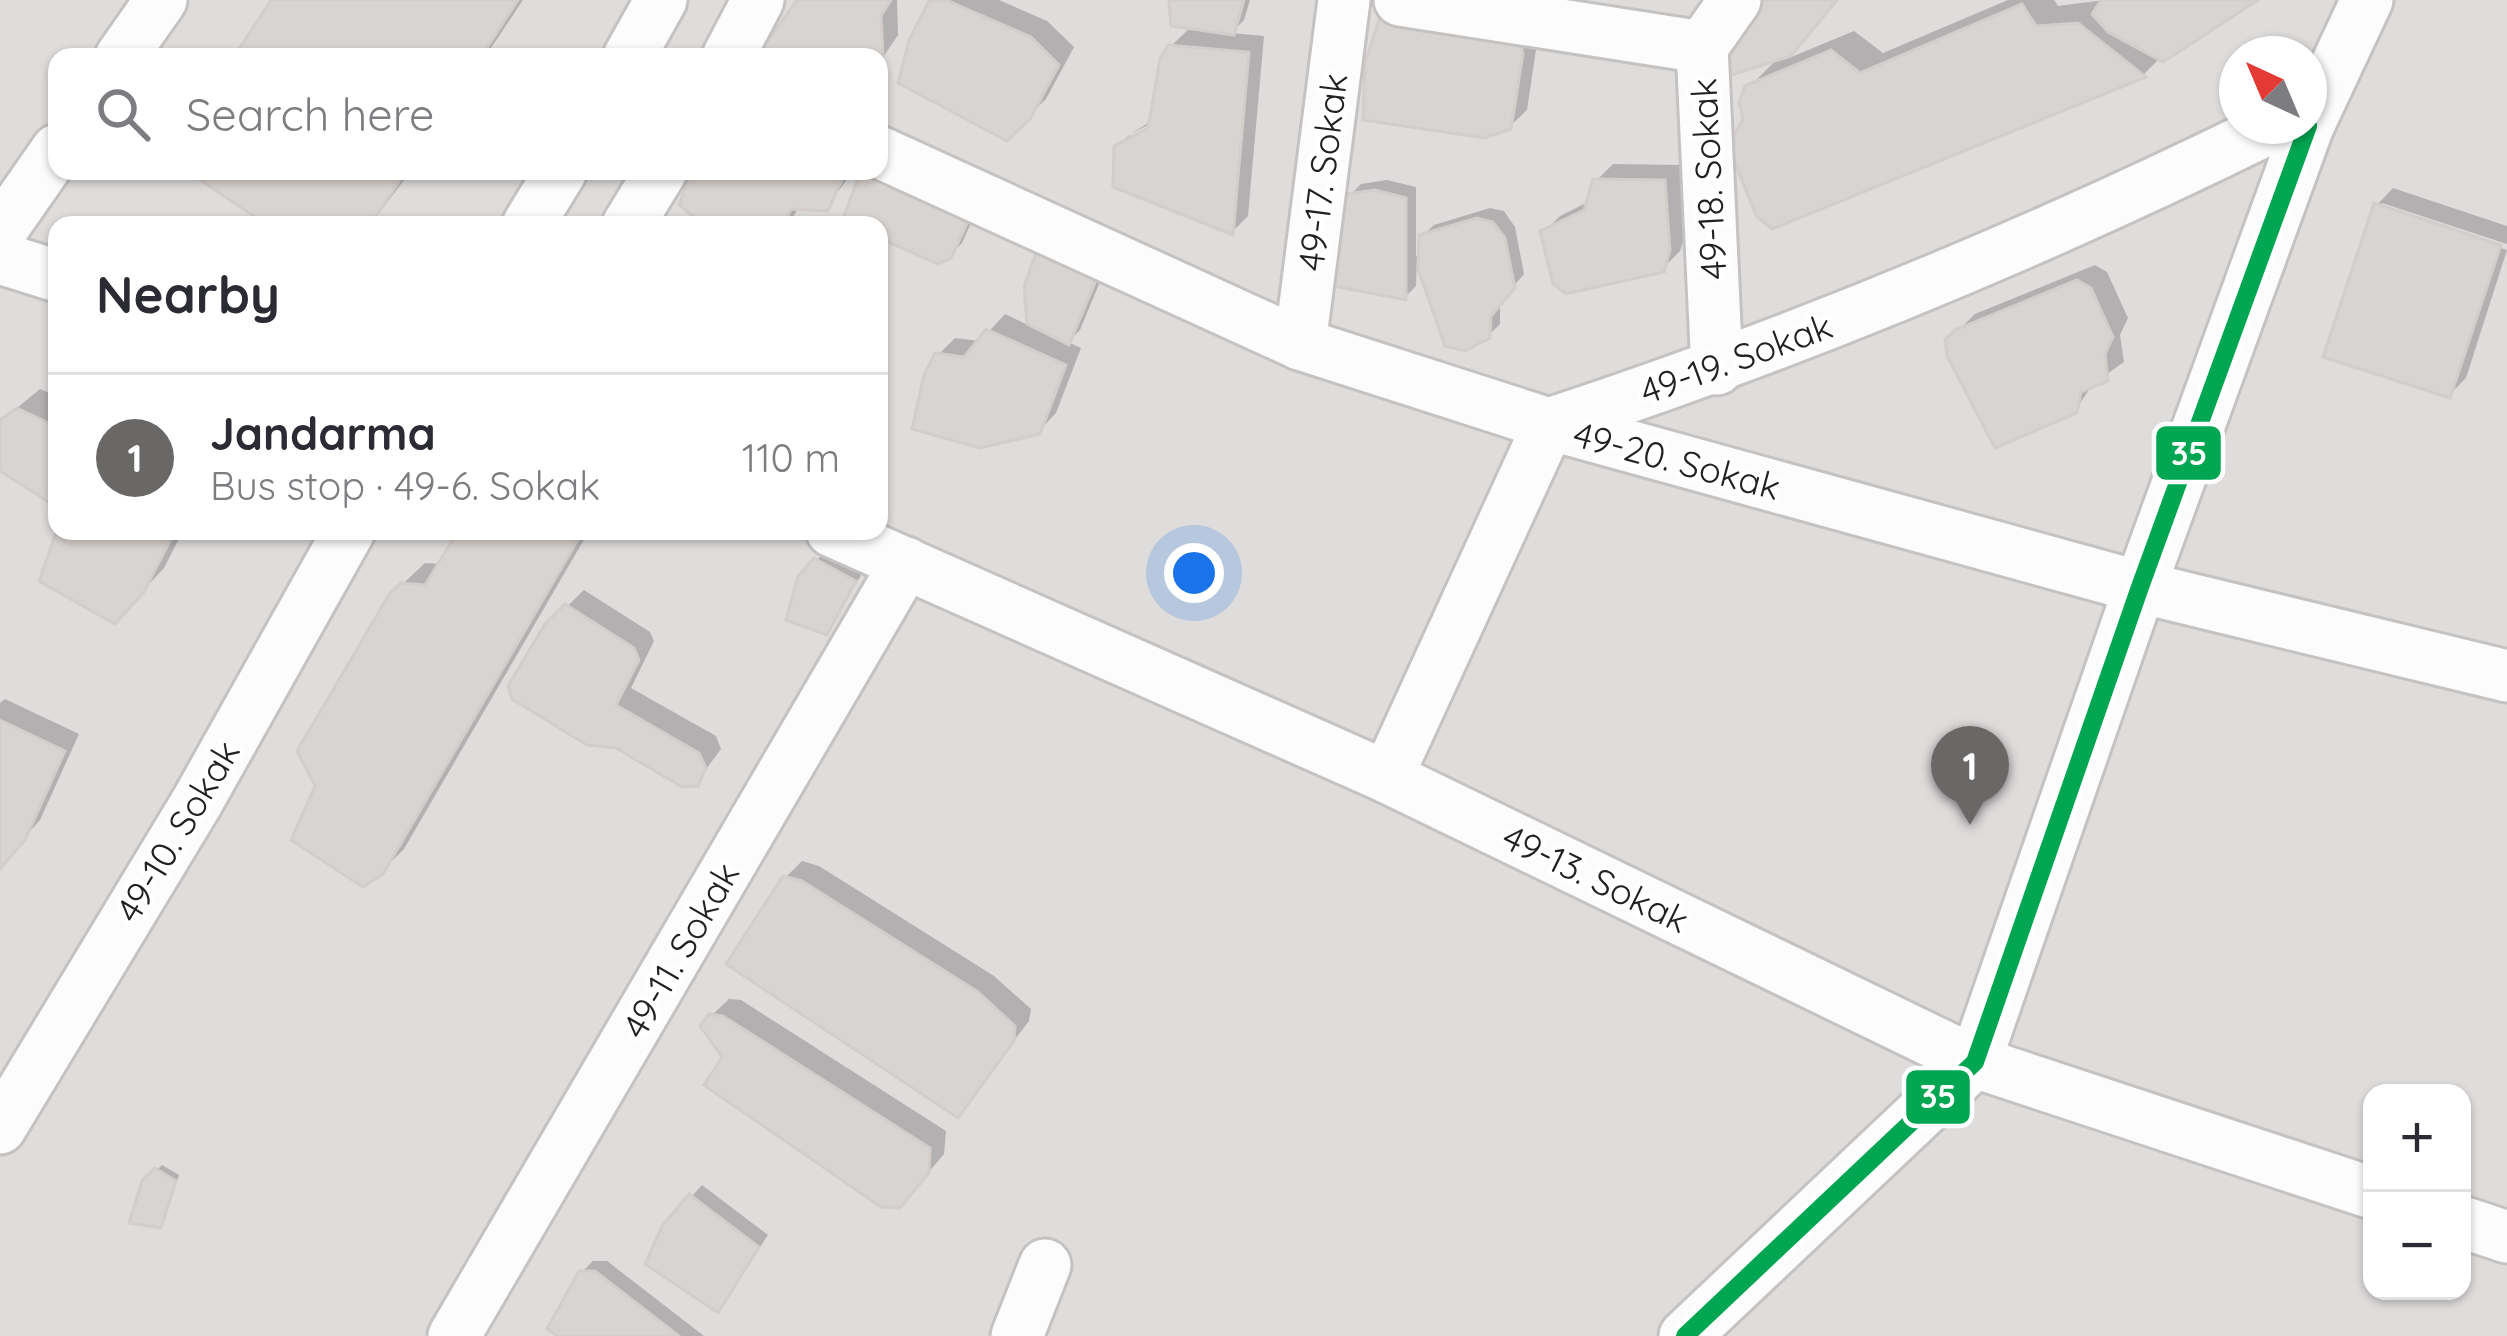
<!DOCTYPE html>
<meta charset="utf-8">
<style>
:root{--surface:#fff;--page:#f7f7f7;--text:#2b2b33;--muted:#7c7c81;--line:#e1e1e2;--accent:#696867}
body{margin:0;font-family:Quicksand,sans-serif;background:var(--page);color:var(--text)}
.controls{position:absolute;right:36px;bottom:36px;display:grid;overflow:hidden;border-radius:24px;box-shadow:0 3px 9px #0004}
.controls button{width:108px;height:108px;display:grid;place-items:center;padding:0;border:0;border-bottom:3px solid var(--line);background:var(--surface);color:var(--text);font:60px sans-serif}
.compass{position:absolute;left:2219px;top:36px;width:108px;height:108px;border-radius:50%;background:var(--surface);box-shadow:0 3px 9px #0004;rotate:316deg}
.you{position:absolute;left:1194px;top:573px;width:42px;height:42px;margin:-30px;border:9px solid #fff;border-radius:50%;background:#1a73e8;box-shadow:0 0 0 18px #1a73e833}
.badge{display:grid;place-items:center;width:78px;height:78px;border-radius:50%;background:var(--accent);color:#fff;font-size:39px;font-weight:700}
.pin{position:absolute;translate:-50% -99px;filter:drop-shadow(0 3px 6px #0008)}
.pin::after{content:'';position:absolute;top:63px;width:42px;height:36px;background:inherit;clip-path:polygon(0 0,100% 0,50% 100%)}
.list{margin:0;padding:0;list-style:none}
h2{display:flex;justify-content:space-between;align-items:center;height:156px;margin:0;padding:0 48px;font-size:51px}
h2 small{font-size:39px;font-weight:400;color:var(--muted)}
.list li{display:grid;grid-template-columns:78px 1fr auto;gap:36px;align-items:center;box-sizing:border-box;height:168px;padding:0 48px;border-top:3px solid var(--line)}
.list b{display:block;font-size:45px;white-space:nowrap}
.list p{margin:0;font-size:39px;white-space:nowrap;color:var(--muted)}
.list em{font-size:39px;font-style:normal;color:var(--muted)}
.icon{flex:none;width:66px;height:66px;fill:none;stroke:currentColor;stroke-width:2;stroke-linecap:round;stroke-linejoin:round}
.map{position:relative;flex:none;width:2507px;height:1336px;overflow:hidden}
.search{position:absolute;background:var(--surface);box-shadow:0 3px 9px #0004;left:48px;top:48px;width:840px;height:132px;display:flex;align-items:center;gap:30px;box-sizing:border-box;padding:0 42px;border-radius:24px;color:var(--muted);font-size:45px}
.panel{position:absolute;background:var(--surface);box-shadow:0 3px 9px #0004;left:48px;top:216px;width:840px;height:324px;border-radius:24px}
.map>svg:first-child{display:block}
.residential{fill:#dfdcdc;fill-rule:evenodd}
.shadow{fill:#0003}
.building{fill:#d8d4d2;stroke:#d3cdcb;stroke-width:3}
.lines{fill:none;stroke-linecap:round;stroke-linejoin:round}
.street-casing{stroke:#c5c3c2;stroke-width:57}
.street{stroke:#fdfcfc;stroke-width:51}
.bus-1-casing{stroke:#fff;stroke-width:27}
.bus-1{stroke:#00a651;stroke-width:18}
.labels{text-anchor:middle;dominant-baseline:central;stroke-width:10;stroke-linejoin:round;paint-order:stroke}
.street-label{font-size:36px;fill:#212121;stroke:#fff}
.line-badge{stroke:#fff;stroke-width:4.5}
.badge-label{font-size:33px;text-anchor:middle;font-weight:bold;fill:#fff}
</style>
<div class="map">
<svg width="2507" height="1336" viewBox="0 0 2507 1336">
<rect width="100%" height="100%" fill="#f0ecea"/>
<path class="residential" d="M0,0H2507V1336H0ZM2237,54H2309V126H2237ZM57,57H879V171H57ZM57,225H879V531H57ZM2372,1093H2462V1291H2372Z"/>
<g class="shadow">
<polygon points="274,0 523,0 485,57 238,57"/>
<polygon points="801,0 897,0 898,35 879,63 879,57"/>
<polygon points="934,0 999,0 1047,21 1074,47 1046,99 1006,138"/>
<polygon points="1172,0 1250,0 1244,20 1231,33 1264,36 1248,216 1232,232 1117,147 1129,135 1129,141 1163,124 1160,119 1130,134 1153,120 1170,47 1192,26"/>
<polygon points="1837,0 1784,60 1854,31 1883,53 2008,0 2054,0 2058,6 2105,0 2253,0 2161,57 2144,74 1773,225 1746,119 1748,88"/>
<polygon points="1398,5 1538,36 1527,110 1509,127 1381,22"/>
<polygon points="1613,164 1681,165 1686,231 1680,251 1662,269 1544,232 1560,216 1590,201 1596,181"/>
<polygon points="191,171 411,171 370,225 273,225"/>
<polygon points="695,171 853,171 827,207 799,206 789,225 681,225 696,215"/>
<polygon points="865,171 985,192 962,243 950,255 879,235 879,225 846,219"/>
<polygon points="1387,180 1416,187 1416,256 1422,256 1422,236 1434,225 1490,208 1504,211 1515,227 1524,274 1500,302 1500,324 1488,336 1447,343 1417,257 1416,286 1405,297 1349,196 1361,184"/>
<polygon points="2393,188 2507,226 2507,244 2382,203 2382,209 2507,250 2466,378 2449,395 2377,205"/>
<polygon points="1113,250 1080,330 1068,342 1081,348 1056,413 1039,431 938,355 955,338 980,341 1005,314 1030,326"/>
<polygon points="2095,265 2107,272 2128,318 2120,335 2124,362 2094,383 2075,410 1948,341 1975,314"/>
<polygon points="40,389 57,396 57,504 0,468 0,422"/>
<polygon points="60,531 183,531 164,568 136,598"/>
<polygon points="462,531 589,531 404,849 381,872 392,594 425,563 441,564"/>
<polygon points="827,549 865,569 827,631 800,578"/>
<polygon points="584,590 650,632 654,641 631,688 716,736 721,749 696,783 683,784 547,626"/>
<polygon points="5,699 79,734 40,820 0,865 0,703"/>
<polygon points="802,861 819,866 994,976 1031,1009 1029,1021 958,1114 785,878"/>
<polygon points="729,999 741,1000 946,1131 944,1154 916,1187 725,1057 711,1016"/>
<polygon points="162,1165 179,1175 160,1225 144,1183"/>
<polygon points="702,1185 768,1235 718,1310 664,1227"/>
<polygon points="593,1261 607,1261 704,1336 562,1336 582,1272"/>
</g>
<g class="building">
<polygon points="271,0 518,0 481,57 234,57"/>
<polygon points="797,0 891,0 881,16 883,54 879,60 772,57 762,48"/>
<polygon points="946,0 1031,37 1059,65 1030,119 1007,141 898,83 909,40 929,1"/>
<polygon points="1169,0 1244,0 1234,35 1171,26"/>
<polygon points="1750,0 1837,0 1791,56 1731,75 1723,41"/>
<polygon points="2101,0 2258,0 2163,62 2108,32 2092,14"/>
<polygon points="2022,4 2036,26 2078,23 2146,77 1772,229 1757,217 1728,146 1743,119 1739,102 1745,86 1831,50 1860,73"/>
<polygon points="1379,20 1518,34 1523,54 1511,129 1484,138 1363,120 1365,62"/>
<polygon points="1168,45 1249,52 1233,235 1113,187 1114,146 1148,128 1160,59"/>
<polygon points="187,171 406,171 370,225 267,225"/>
<polygon points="691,171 846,171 828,211 791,209 784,225 703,225 679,205"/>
<polygon points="861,171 879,171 976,204 951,258 938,264 879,238 879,225 842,221"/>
<polygon points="1593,179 1665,180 1670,250 1664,272 1566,294 1553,284 1540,231 1584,210"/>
<polygon points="1375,190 1406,198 1406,300 1333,286 1340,202 1347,194"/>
<polygon points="2374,203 2501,245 2450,398 2323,357"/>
<polygon points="1477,218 1493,222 1505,238 1515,288 1491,316 1490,338 1465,351 1445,346 1418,269 1419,235"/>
<polygon points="1041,238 1104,261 1069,345 1027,324 1024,287"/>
<polygon points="2077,280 2091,288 2113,337 2105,354 2108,381 2081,392 2077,413 1995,448 1947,356 1945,340 1955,330"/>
<polygon points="986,329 1066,365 1040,434 980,448 912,429 924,375 935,353 964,357"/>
<polygon points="17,408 57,427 57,507 0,471 0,420"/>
<polygon points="57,530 57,531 175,531 144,592 115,624 39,581"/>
<polygon points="458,531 583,531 383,874 363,887 291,840 315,786 297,751 390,593 401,583 425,585"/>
<polygon points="814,558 856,581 827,635 786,620 798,576"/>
<polygon points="565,604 634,648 639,660 616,705 699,753 706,768 698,786 682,787 616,748 587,745 512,699 508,686 545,624"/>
<polygon points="0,720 65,751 25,840 0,869"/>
<polygon points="783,876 802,881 978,992 1015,1026 1014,1041 958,1118 726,964"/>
<polygon points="709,1014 723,1016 930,1148 929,1173 900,1208 881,1207 704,1085 722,1057 700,1026"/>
<polygon points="155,1168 176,1181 161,1228 129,1223 142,1181"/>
<polygon points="689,1194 759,1247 718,1313 645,1264 662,1226"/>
<polygon points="579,1271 595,1271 679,1336 557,1336 547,1329"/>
</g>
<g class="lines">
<defs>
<g id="street">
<polyline points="1400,0 1702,47"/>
<polyline points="121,57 161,0"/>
<polyline points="629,57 661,0"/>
<polyline points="728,57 758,0"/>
<polyline points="2309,124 2367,0"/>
<polyline points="879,152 1300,344 1549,424 2140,587 2507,676"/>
<polyline points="528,225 561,171"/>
<polyline points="628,225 661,171"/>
<polyline points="0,232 57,150"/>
<polyline points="0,258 57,276"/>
<polyline points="1300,344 1344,0"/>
<polyline points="1717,369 1702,47 1735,0"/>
<polyline points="832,531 1387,777 1975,1062 2372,1193"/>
<path d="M1387,777L1549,424C1798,342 2039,242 2274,126"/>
<polyline points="0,1128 197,802 349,531"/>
<polyline points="2462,1222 2507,1237"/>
<polyline points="454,1336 906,563"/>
<polyline points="1017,1336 1045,1265"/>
<polyline points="1685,1336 1975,1062 2140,587 2308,126"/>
</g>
</defs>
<use href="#street" class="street-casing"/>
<use href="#street" class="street"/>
<defs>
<polyline id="bus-1" points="1685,1336 1975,1062 2140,587 2308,126"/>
</defs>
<use href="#bus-1" class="bus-1-casing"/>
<use href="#bus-1" class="bus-1"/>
</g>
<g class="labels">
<g class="street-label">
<text transform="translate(1322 172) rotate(-83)">49-17. Sokak</text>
<text transform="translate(1708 179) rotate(-93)">49-18. Sokak</text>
<text transform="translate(1736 358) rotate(-20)">49-19. Sokak</text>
<text transform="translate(1677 460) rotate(15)">49-20. Sokak</text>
<text transform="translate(177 831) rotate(-59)">49-10. Sokak</text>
<text transform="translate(1596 878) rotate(26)">49-13. Sokak</text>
<text transform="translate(680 950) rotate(-60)">49-11. Sokak</text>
</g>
</g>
<g class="line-badge">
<rect x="2154" y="424" width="69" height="58" rx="12" fill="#00a651"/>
<rect x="1904" y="1068" width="68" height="58" rx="12" fill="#00a651"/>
</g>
<g class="badge-label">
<text x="2189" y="465">35</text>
<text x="1938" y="1108">35</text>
</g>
</svg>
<div class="controls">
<button>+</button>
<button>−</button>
</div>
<svg class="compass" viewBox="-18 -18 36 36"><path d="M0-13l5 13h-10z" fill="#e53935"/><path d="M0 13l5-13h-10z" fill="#7c7c81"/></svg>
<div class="you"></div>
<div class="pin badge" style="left:1970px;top:825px">1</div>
<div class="search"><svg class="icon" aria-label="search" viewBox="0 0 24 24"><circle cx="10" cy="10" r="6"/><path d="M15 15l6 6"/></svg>Search here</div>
<section class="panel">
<h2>Nearby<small></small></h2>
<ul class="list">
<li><span class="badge">1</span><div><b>Jandarma</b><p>Bus stop · 49-6. Sokak</p></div><em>110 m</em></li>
</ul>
</section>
</div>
